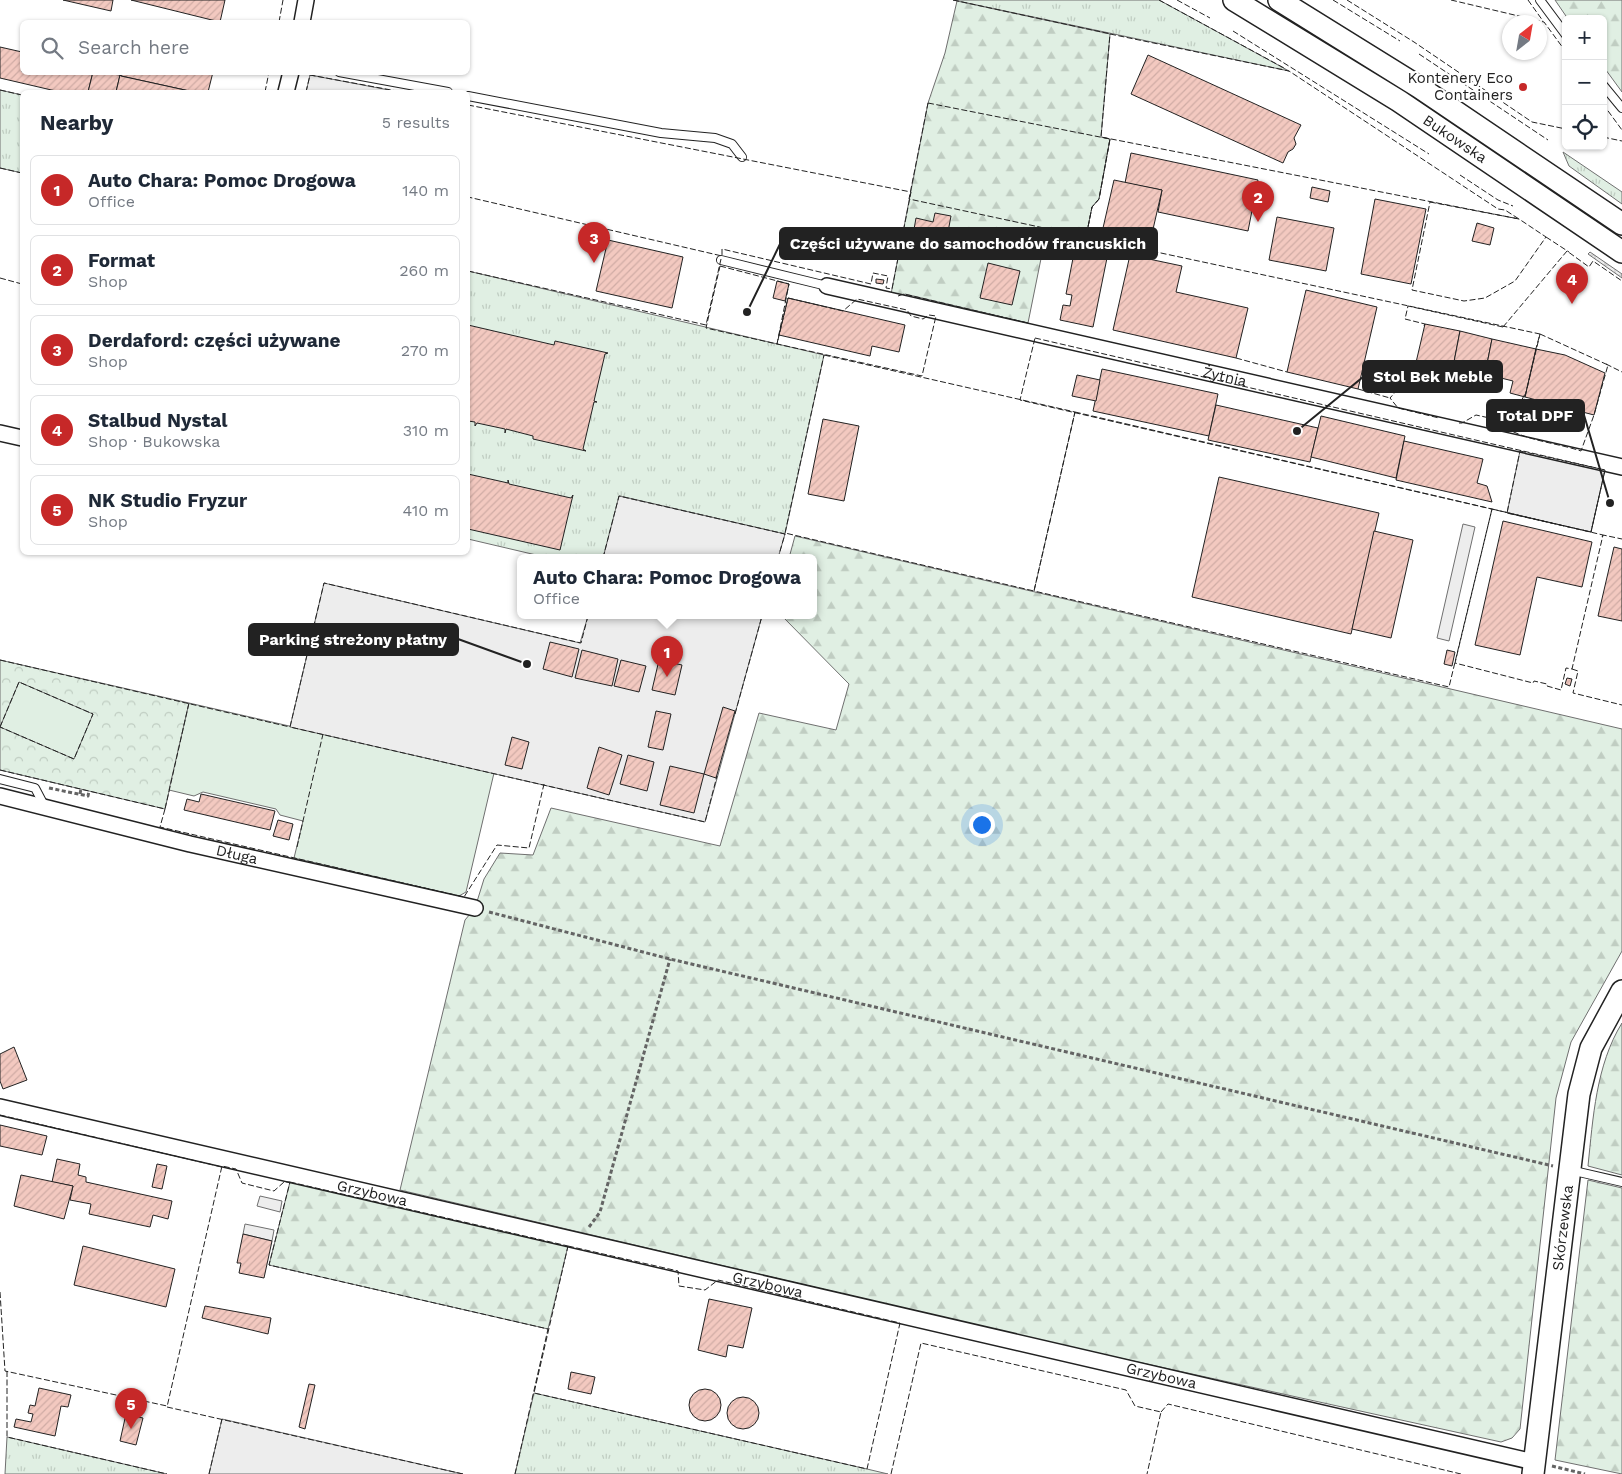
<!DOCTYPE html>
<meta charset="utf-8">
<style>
:root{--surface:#fff;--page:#f6f6f7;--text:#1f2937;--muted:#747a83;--line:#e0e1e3;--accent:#c62828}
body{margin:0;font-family:"Work Sans",sans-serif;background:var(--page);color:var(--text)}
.controls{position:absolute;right:15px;top:15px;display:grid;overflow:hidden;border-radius:8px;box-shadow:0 1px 4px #0004}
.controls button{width:45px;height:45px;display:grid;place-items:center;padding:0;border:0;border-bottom:1px solid var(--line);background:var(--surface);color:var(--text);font:25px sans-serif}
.compass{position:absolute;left:1502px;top:15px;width:45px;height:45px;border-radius:50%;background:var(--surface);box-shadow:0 1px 4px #0004;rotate:31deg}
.you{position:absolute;left:981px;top:824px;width:18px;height:18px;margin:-12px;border:4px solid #fff;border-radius:50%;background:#1a73e8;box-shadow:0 0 0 8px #1a73e833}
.badge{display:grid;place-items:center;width:32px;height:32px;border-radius:50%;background:var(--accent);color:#fff;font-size:16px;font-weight:700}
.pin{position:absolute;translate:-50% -41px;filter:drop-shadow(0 1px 2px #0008)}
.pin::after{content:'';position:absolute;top:26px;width:18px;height:15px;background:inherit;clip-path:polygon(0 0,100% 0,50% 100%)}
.popup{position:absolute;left:517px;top:554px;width:300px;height:65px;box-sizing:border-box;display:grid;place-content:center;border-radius:8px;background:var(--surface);filter:drop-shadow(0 1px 4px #0005);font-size:16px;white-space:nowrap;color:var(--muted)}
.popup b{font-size:19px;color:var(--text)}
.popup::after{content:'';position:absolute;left:50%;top:100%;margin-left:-10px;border:10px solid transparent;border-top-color:var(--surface)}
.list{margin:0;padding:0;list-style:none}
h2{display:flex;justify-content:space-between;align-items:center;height:65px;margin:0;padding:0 20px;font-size:21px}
h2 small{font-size:16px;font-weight:400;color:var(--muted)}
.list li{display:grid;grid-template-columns:32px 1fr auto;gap:15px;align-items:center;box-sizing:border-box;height:70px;margin:0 10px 10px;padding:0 10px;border:1px solid var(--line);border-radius:8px}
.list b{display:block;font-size:19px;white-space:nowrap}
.list p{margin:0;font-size:16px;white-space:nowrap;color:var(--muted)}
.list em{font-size:16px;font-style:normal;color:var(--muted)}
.icon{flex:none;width:28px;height:28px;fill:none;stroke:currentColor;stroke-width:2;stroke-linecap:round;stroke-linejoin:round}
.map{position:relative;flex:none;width:1622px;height:1474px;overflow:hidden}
.search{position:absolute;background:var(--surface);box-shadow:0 1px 4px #0004;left:20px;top:20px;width:450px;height:55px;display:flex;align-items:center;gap:12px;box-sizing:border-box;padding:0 18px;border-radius:8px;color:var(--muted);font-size:19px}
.panel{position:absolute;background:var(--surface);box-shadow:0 1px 4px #0004;left:20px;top:90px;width:450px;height:465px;border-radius:8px}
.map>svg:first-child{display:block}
.grass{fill:url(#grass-tufts);stroke:#6f6f6f}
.forest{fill:url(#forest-firs);stroke:#6f6f6f}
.park{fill:url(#park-crowns);stroke:#6f6f6f}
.pitch{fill:#e0efe3;stroke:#6f6f6f}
.parking{fill:#ededed;stroke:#6f6f6f}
.plaza{fill:url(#plaza-grid);stroke:#6f6f6f}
.building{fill:url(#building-hatch);stroke:#222}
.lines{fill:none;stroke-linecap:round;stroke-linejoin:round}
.lane-casing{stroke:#222;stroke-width:10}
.street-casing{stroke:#222;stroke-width:18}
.secondary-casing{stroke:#222;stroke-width:24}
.path{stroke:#646464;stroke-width:3;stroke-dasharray:4 2.5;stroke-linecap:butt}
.lane{stroke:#fff;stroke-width:8}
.street{stroke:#fff;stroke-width:15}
.secondary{stroke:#fff;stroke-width:21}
.fence{stroke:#222;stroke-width:1;stroke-dasharray:6 2.5;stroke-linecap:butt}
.poi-dot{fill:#c62828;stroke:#fff;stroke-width:2}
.labels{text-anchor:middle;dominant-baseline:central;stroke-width:4;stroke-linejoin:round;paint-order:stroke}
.poi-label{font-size:15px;fill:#222;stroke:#fff;text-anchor:end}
.street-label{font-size:15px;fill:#222;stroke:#fff}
.leader{fill:none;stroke:#222;stroke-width:2}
.callout-dot{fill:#222;stroke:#fff;stroke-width:2}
.callout{fill:#222;stroke:#222;stroke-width:2}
.callout-label{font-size:16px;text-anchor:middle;font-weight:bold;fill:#fff}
</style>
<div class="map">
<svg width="1622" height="1474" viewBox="0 0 1622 1474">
<defs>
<pattern id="grass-tufts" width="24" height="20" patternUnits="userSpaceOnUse" patternTransform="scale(1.25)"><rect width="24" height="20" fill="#e0efe3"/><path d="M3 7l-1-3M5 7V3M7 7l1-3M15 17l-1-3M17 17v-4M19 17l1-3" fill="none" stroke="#c0cdc2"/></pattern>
<pattern id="forest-firs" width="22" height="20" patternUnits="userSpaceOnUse" patternTransform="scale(1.25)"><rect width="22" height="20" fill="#e0efe3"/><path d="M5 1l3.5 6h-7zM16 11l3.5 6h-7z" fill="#c0cdc2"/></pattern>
<pattern id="park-crowns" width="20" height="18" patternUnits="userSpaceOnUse" patternTransform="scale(1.25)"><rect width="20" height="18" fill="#e0efe3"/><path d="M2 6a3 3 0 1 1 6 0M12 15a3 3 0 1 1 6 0" fill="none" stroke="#c0cdc2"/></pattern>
<pattern id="plaza-grid" width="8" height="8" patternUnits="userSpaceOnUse" patternTransform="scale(1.25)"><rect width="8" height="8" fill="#ededed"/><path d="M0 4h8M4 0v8" fill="none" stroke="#cbcbcb"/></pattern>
<pattern id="building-hatch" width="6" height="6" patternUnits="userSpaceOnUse" patternTransform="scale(1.25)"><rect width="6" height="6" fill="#f3c9c0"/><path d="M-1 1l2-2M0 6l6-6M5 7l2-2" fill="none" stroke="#d0aca5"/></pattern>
</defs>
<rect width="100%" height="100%" fill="#fff"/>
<g class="grass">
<polygon points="953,0 1159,0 1289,71"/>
<polygon points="0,90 22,95 22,173 0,168"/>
<polygon points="1563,152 1622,192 1622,204 1569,166"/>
<polygon points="468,271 824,355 785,534 620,496 603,558 549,558 468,539"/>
<polygon points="534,1393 867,1469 888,1474 515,1474"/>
<polygon points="7,1437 167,1474 5,1474"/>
</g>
<g class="forest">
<polygon points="1555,0 1622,0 1622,92 1603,66 1603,19 1568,19"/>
<polygon points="957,1 1110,34 1101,137 1110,139 1099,199 1092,207 1086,237 1047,229 1028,323 905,294 900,297 891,294 928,103 945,53"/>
<polygon points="795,536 1622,729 1622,951 1571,1042 1556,1098 1520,1429 1512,1438 1501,1442 1074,1348 400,1190 465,920 475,908 484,879 500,853 533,855 551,808 720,846 759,713 836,730 849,684 782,616 813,616 813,558 789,558"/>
<path d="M1622,1023V1175L1588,1166C1593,1118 1596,1065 1622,1023Z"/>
<polygon points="1588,1180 1622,1188 1622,1474 1555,1460"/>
<polygon points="290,1182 568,1246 548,1329 269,1265"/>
</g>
<polygon class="park" points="0,660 189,703 165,809 0,770"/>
<g class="pitch">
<polygon points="19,682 93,714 74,759 0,727"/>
<polygon points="189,703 494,773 466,892 459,896 294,858 303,821 280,815 276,809 203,792 194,796 169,790"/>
</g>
<g class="parking">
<polygon points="310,75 389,90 388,92 306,92"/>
<polygon points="1520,451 1605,470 1591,532 1507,513"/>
<polygon points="619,496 785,534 778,558 603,558"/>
<polygon points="1463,524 1475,527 1449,641 1437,638"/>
<polygon points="324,583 580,643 588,616 762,616 705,822 290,727"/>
<polygon points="260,1196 282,1201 280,1212 257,1206"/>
<polygon points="245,1224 274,1230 272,1241 243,1234"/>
<polygon points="222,1419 463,1474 209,1474"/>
</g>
<polygon class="plaza" points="1590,252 1622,274 1622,278 1588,254"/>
<g class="building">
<polygon points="63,0 113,0 111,11"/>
<polygon points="131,0 225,0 220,22"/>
<polygon points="0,47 22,52 22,72 93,72 88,92 60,92 0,78"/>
<polygon points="1148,55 1301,125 1294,138 1296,144 1293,149 1288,152 1283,163 1131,94"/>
<polygon points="93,72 120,75 116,92 88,92"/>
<polygon points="122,72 213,72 208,92 194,92 121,76"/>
<polygon points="120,75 121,76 194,92 116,92"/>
<polygon points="1131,153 1258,180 1248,231 1158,212 1162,190 1125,183"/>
<polygon points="1114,180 1162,190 1151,238 1103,228"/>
<polygon points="1312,187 1330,191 1328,202 1310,198"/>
<polygon points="1375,199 1426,209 1411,284 1361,274"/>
<polygon points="935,213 951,216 943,258 931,256 932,253 923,251 922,254 910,252 916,218 933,222"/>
<polygon points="1277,217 1334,228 1326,271 1269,260"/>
<polygon points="1477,223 1494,228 1490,245 1472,241"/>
<polygon points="608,240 683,257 672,308 596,291"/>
<polygon points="1082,247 1108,253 1093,327 1060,320 1063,305 1070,306 1072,295 1066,294 1075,248 1082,250"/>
<polygon points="1130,255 1182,266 1176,292 1248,308 1236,358 1113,330"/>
<polygon points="988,263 1020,271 1012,305 980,298"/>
<polygon points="876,279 884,280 883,284 876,283"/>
<polygon points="777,281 789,284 785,301 773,298"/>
<polygon points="1306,290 1377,307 1358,389 1287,372"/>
<polygon points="788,298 905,325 899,352 872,346 870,356 779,335"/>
<polygon points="468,321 468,325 554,345 555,341 608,353 605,354 594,401 597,402 594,402 583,449 586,451 533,439 533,436 506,429 505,433 505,429 477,423 475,426 475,422 468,421"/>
<polygon points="1425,324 1460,331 1453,367 1437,362 1434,375 1414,371"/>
<polygon points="1460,331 1492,339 1485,374 1453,367"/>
<polygon points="1492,339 1536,349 1525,397 1510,393 1513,381 1485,374"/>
<polygon points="1536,349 1565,355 1605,373 1594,415 1525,397"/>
<polygon points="1102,369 1218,394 1209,436 1093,411"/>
<polygon points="1077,375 1100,380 1096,401 1072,396"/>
<polygon points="1216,405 1318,428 1310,462 1208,440"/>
<polygon points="1321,416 1405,436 1396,478 1311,457"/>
<polygon points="823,419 859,426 844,501 808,494"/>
<polygon points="1404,441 1483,459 1477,483 1487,486 1492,502 1396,480"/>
<polygon points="468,474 508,483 508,480 509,484 571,498 573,495 560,550 468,529"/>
<polygon points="1219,477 1379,513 1351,634 1192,597"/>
<polygon points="1503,521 1592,542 1582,587 1537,577 1520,655 1475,645"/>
<polygon points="1374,531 1413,540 1391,638 1352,629"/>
<polygon points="1614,547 1622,549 1622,621 1598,616"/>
<polygon points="550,642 579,649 572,677 543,669"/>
<polygon points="582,650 618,659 612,686 575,678"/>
<polygon points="1447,650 1455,652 1452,666 1444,664"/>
<polygon points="621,660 646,666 639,692 614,686"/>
<polygon points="659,660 682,665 675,695 652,690"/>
<polygon points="1567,678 1572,679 1570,686 1565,684"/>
<polygon points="723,707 735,711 716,778 704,774"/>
<polygon points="656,711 671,714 663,750 648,747"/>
<polygon points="512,737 529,742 522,769 505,765"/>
<polygon points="599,747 622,755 609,795 587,788"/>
<polygon points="628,755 654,762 647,791 620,784"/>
<polygon points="670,766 704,774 694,813 660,805"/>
<polygon points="201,794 275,811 270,830 184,810 187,799 199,802"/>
<polygon points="278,820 293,824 289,840 273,836"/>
<polygon points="14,1047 27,1080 3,1089 0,1081 0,1054"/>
<polygon points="0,1125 47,1136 42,1155 0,1146"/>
<polygon points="57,1159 80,1164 78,1175 86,1177 86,1182 172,1201 168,1219 153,1215 150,1227 89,1214 91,1204 70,1200 73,1186 52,1182"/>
<polygon points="157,1164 167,1166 162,1189 152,1187"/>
<polygon points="21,1175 73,1186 64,1219 14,1206"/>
<polygon points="243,1234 272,1241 264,1278 239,1273 241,1263 237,1263"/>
<polygon points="83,1246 175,1269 166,1307 74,1285"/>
<polygon points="709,1299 752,1308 743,1348 728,1345 726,1357 698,1350"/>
<polygon points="205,1306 271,1318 268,1334 202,1318"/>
<polygon points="571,1372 595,1377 591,1394 568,1389"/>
<polygon points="309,1384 315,1385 305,1429 299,1427"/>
<polygon points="39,1388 71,1395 68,1407 61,1406 55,1436 14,1427 16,1419 31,1422 33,1414 28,1413 30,1405 35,1406"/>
<circle cx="705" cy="1405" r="16"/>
<circle cx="743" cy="1413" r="16"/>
<polygon points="126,1414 143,1418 136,1445 120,1441"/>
</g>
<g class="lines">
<defs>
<g id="lane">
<polyline points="1540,0 1566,35"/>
<polyline points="339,72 448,92"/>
<polyline points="1603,85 1622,108"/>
<polyline points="468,96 661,133 715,138 732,144 742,157"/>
<polyline points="721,260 827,286"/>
<polyline points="0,779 35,788 45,807"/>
<polyline points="1570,1170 1622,1182"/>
</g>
<g id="street">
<polyline points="302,22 306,0"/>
<polyline points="286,92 291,72"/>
<path id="s1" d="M827,286L1622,467"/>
<polyline points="0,433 22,438"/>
<path id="s2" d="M0,796L190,844L475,908"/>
<path id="s3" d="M0,1107L1534,1462"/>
</g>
<g id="secondary">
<path id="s4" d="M1234,0L1399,101L1622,252"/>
<polyline points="1279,0 1419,87 1622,224"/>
<path id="s5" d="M1533,1474L1579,1094L1591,1048L1622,991"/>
</g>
</defs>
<use href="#lane" class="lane-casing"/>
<use href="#street" class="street-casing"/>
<use href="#secondary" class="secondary-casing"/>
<g class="path">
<polyline points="49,788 88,796 89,791"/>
<polyline points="80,794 81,789"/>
<polyline points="489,912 670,959 1553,1166"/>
<polyline points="589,1227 600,1212 670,959"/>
<polyline points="1552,1466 1585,1474"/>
</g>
<use href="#lane" class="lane"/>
<use href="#street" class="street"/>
<use href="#secondary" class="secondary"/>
<g class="fence">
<polyline points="953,0 1111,34"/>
<polyline points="1159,0 1284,68"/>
<polyline points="1177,0 1210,18"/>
<polyline points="1333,0 1400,41"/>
<polyline points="1347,0 1414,42 1532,122 1566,129"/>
<polyline points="1451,0 1544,22 1566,52"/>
<polyline points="1528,0 1543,21"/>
<polyline points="279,22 283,0"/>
<polyline points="1233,31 1429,154"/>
<polygon points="1110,34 1289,71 1498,209 1505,210 1519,219 1101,137"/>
<polyline points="1419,54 1548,140"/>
<polyline points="0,90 22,95"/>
<polyline points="265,92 269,72"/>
<polyline points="306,92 310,75 402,92"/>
<polygon points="928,103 1110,139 1099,199 1092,207 1086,237 909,199"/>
<polyline points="1603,104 1622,130"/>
<polyline points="468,105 911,192 892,289 886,288 888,276 873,273 871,284 722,249 722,256 468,197"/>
<polyline points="1603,137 1622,141"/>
<polyline points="1110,139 1099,199 1092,207 1086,237 1540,334 1535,352"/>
<polyline points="0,168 22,173"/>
<polyline points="1460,175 1498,200 1513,206"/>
<polygon points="1430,202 1519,219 1546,237 1515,281 1485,298 1464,301 1412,290"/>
<polyline points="1546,237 1569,252"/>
<polygon points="720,266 789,284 777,344 706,328"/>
<polyline points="468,271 706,325 721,259"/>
<polyline points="0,278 22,284"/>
<polyline points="898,296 904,294 1028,323"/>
<polygon points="788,298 843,311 857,299 907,310 911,316 923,319 929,315 936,316 922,376 777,344"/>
<polyline points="1424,326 1425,324 1405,319 1408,306 1503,327"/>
<polyline points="1503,327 1567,251 1589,267 1593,261 1622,281"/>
<path d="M1540,334L1608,365L1594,415L1581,451C1557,443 1528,441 1506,428L1525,397Z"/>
<polygon points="1035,338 1605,470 1591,532 1020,400"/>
<polygon points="824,355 1075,412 1034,591 785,533"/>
<polyline points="1236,358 1287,372"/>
<polyline points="1606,364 1622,372"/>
<polyline points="1415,370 1390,398 1398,408 1439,418"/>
<polyline points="1358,389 1390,398"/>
<polygon points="1075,412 1492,509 1449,687 1034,591"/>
<polyline points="1459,423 1462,423 1476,415 1494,419 1506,428 1525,394"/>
<polygon points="1520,451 1605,470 1591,532 1507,513"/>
<polygon points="1492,509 1603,535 1572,669 1566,668 1561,690 1547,686 1547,684 1534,681 1533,683 1455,663"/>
<polyline points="1602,537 1603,535 1622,539"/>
<polyline points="603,558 619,496 785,534 778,558"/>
<polyline points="588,616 581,643 324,583 290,727 705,822 717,776"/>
<polyline points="0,660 290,727"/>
<polyline points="1572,669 1578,671 1573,693 1622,705"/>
<polyline points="735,714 762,616"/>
<polyline points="0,727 19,682 93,714 74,759 0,727"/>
<polyline points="0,770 165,809 189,703"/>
<polyline points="165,809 160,827 464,897 497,845 529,848 544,784"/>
<polyline points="297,847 323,734"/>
<polyline points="0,1115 222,1167"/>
<polyline points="290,1182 568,1246"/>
<polygon points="568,1246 678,1271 679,1286 705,1290 718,1280 900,1323 867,1469 534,1393"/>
<polyline points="0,1292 5,1371 167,1406"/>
<polyline points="7,1371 7,1437 167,1474"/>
<polyline points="1161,1412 1168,1404 1461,1474"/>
<polyline points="209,1474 222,1419"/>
<polyline points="463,1474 167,1407 222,1166 236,1169 242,1183 274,1191 284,1182 290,1182 269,1265 548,1329 515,1474"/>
<polyline points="891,1474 921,1343 1126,1390 1135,1406 1161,1412 1147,1474"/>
</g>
</g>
<circle class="poi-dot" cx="1523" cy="87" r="5"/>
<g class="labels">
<g class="poi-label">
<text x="1513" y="78">Kontenery Eco<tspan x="1513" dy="17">Containers</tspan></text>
</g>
<g class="street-label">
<text stroke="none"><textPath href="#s4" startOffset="261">Bukowska</textPath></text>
<text stroke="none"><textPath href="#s1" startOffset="408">Żytnia</textPath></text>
<text stroke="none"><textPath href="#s2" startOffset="244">Długa</textPath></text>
<text stroke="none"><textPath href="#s3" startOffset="382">Grzybowa</textPath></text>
<text stroke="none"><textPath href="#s5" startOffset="248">Skórzewska</textPath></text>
<text stroke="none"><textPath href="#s3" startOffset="788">Grzybowa</textPath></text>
<text stroke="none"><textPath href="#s3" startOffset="1192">Grzybowa</textPath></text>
</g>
</g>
<path class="leader" d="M747 312L780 244M1297 431L1363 377M1610 503L1584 415M527 664L458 639"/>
<g class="callout-dot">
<circle cx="747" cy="312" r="5"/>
<circle cx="1297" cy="431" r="5"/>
<circle cx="1610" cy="503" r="5"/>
<circle cx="527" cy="664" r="5"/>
</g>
<g class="callout">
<rect x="780" y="228" width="377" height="31" rx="5"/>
<rect x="1363" y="361" width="139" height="31" rx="5"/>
<rect x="1487" y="400" width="97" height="31" rx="5"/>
<rect x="249" y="624" width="209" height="31" rx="5"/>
</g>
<g class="callout-label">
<text x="968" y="249">Części używane do samochodów francuskich</text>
<text x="1433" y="382">Stol Bek Meble</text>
<text x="1535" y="421">Total DPF</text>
<text x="353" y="645">Parking streżony płatny</text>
</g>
</svg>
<div class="controls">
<button>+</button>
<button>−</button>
<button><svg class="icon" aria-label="locate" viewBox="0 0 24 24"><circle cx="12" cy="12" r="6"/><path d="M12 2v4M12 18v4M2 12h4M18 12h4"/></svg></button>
</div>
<svg class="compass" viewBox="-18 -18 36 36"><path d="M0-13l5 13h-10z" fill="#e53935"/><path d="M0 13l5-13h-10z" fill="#747a83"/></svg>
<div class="you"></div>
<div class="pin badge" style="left:667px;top:677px">1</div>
<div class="popup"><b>Auto Chara: Pomoc Drogowa</b>Office</div>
<div class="pin badge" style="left:1258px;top:222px">2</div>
<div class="pin badge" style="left:594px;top:263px">3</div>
<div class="pin badge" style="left:1572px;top:304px">4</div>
<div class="pin badge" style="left:131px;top:1429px">5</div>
<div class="search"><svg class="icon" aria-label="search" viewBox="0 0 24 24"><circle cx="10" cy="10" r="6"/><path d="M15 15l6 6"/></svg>Search here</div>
<section class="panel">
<h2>Nearby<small>5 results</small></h2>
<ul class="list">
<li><span class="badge">1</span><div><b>Auto Chara: Pomoc Drogowa</b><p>Office</p></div><em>140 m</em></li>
<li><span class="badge">2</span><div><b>Format</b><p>Shop</p></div><em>260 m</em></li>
<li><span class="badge">3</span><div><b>Derdaford: części używane</b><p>Shop</p></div><em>270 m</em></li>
<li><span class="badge">4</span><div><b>Stalbud Nystal</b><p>Shop · Bukowska</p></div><em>310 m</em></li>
<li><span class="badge">5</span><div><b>NK Studio Fryzur</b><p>Shop</p></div><em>410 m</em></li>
</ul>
</section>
</div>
